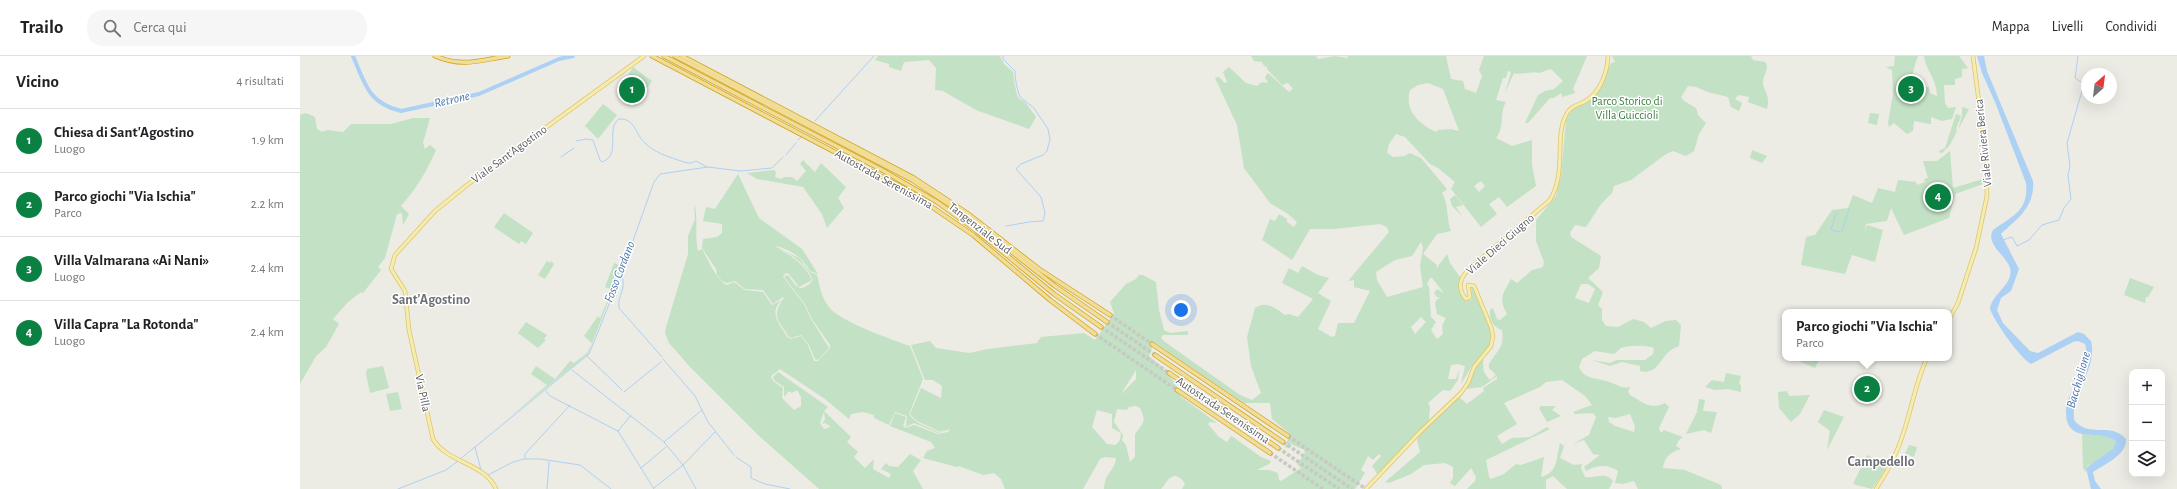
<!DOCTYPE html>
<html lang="it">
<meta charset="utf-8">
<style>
:root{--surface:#fff;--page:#f6f6f6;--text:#202124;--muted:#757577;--line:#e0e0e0;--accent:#0b8043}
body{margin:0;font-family:"Alegreya Sans",sans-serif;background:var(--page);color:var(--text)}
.controls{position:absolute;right:12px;bottom:12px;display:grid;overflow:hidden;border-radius:8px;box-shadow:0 4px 16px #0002}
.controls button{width:36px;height:36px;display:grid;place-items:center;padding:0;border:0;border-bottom:1px solid var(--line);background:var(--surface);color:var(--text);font:20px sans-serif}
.compass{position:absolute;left:1781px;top:12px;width:36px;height:36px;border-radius:50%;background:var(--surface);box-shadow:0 4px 16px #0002;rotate:28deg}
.you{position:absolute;left:881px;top:254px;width:14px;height:14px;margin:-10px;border:3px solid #fff;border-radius:50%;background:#1a73e8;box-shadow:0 0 0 6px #1a73e833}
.badge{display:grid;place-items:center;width:26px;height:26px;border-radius:50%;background:var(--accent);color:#fff;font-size:13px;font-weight:700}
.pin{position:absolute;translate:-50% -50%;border:2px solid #fff;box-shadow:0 1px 4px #0006}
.popup{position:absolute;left:1482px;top:253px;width:170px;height:52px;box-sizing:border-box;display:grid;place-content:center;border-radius:8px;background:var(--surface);filter:drop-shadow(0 1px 3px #0005);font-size:13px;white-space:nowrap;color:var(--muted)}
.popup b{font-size:15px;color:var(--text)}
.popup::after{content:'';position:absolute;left:50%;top:100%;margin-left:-8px;border:8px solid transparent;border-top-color:var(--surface)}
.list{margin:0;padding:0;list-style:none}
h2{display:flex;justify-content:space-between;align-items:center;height:52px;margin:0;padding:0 16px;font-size:17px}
h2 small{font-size:13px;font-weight:400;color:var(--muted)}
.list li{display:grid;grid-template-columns:26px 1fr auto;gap:12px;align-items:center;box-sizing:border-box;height:64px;padding:0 16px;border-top:1px solid var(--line)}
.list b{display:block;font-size:15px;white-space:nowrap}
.list p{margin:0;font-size:13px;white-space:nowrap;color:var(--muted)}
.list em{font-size:13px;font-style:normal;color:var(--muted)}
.icon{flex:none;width:22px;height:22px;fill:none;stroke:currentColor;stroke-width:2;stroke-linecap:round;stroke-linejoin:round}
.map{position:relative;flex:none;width:1877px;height:433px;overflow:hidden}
header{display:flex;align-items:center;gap:24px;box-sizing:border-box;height:56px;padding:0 20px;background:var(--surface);border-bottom:1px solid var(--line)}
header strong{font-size:19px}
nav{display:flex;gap:22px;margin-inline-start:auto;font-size:14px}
.search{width:280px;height:36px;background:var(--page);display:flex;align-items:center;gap:10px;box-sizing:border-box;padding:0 14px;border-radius:16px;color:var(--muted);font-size:15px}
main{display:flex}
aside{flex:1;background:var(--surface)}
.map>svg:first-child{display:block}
.green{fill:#c3e1c4;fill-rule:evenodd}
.water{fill:#acd1f4}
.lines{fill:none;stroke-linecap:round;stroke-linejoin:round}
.stream{stroke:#acd1f4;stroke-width:1}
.river{stroke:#acd1f4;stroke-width:4}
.highway-tunnel{stroke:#c8c8c4;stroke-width:3.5;stroke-dasharray:3.5 2;stroke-linecap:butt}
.major-casing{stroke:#e0c469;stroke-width:4.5}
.highway-casing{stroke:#d4a31c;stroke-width:5}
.major{stroke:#f5edb0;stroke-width:3}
.highway{stroke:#f0dd97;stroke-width:3.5}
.labels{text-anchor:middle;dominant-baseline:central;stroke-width:3;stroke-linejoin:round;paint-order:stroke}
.park-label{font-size:12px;fill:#3f7e45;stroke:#fff}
.street-label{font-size:12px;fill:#5c5e62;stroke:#fff}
.water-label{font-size:13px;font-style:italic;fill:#4f78ac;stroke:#fff}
.quarter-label{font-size:14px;font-weight:bold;fill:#6d7074;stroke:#fff}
</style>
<header>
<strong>Trailo</strong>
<div class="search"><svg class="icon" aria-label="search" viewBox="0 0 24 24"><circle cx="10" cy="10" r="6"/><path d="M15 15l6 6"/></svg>Cerca qui</div>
<nav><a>Mappa</a><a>Livelli</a><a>Condividi</a></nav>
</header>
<main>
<aside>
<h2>Vicino<small>4 risultati</small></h2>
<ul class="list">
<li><span class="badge">1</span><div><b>Chiesa di Sant'Agostino</b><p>Luogo</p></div><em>1.9 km</em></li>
<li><span class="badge">2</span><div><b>Parco giochi &quot;Via Ischia&quot;</b><p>Parco</p></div><em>2.2 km</em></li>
<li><span class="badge">3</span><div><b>Villa Valmarana «Ai Nani»</b><p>Luogo</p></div><em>2.4 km</em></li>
<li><span class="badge">4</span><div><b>Villa Capra &quot;La Rotonda&quot;</b><p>Luogo</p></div><em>2.4 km</em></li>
</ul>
</aside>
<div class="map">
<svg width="1877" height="433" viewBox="0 0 1877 433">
<rect width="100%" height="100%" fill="#ecebe4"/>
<g class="green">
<path d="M578,0H700L704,8L713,16C714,24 715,33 718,42L725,46L736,61L729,73L676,54L643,35L635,34L636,12L629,4L604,6L601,15L589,11V8L575,4Z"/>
<path d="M951,0H1016L1018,3L1035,0L1047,2L1048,0H1146L1151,23L1163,25L1165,33L1176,37L1182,20L1179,14L1184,0H1287L1273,33L1275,37L1262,41L1261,37L1254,42H1250L1228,67H1225L1238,39L1245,35L1254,33L1263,25L1251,13L1239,17C1231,14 1222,20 1214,17L1205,37L1211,16L1208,15L1206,22H1203L1196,44L1206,46C1199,57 1205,71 1196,82L1212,90L1232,84V109L1236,130L1207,151L1199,141L1189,148L1197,158L1181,171L1151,133L1155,126L1138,112L1130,108L1105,81L1096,78L1089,88L1087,97L1093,101L1104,100L1110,97L1121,102L1147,133L1142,137C1149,148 1146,163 1151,175L1137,178L1123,198L1137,209L1136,213L1147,198L1150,207L1160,221L1164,241L1168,245L1172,243L1171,231L1175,234L1193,280L1191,290L1177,306L1172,310L1161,328L1165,310L1158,308L1151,309L1148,323H1156L1159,314L1158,324L1150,335L1143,334L1128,347L1130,351L1129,364L1131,367L1159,341L1167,348L1184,335L1183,332L1197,323V320L1182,331L1166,333L1173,314L1183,302C1184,314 1181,314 1190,324L1196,319L1189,312V308C1197,294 1205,291 1202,274C1193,271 1189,263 1190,254L1193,252L1197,263L1200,264L1207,258C1198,242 1203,238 1211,223L1217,227L1232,214L1243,211L1244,206L1236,185V164L1256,140L1261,120L1266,64L1273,52L1287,46L1299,35L1311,7L1315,6L1312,0H1451L1453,4L1465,6C1470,12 1464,18 1463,25C1462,34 1471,37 1467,53L1448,46L1449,41L1438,39L1435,43L1442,47L1439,55L1431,51L1428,41L1408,36L1396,31L1388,30L1381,41L1384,45L1396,52L1398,59L1406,67L1399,78L1394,95L1386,100L1373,95L1366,98L1331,124L1314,130L1312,137L1301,148L1286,171L1275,169L1270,177L1271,181L1301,200L1299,212L1288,222L1303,236L1298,249L1302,253V264L1306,270L1318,271L1333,263L1344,266L1351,272L1366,265L1376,264L1381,269L1379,290C1359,296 1361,320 1340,315V310L1322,306L1310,310L1292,304L1310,307L1317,304H1345L1353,298L1354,292C1347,289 1328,289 1321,292C1318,294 1317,296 1314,298L1295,295L1282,303L1279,311C1284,323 1296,322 1306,325C1315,327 1320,333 1330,331L1328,336L1330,339C1344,347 1350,354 1365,347L1369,351L1359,372L1361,377L1364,374L1383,381L1379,384L1376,390L1381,393C1371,395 1364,402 1363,412L1385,414L1421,429L1422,433H1338L1334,425L1323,428L1315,427L1318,415C1308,408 1296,409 1286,415L1284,411L1300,399L1293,398L1284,384L1273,388L1289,379L1296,361L1293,357L1275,358L1273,356L1292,349L1285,340L1262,324L1246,326L1240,331L1204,347L1217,368L1197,380L1202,388L1212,382L1230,381L1247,371L1250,373L1186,404L1189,421L1191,423L1204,418L1216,408L1221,409L1244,401L1241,421C1258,417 1256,403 1260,387L1264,390L1260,402L1274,409L1282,408L1281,412L1285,421C1295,423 1305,415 1313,425L1309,433H1267L1253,420L1246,424V433H1167L1175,425L1176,421L1171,412L1155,430L1150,427L1153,422V411L1145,407L1124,409L1111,418L1089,427L1085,426L1120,396L1116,379L1078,419L1072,410L1081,400L1079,398L1073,404L1068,400L1061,414L1065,417L1055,433H882L885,427C872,411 867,427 861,433H804C805,415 815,416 816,402L805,401L800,403L783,433H705L701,423L694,417L683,419L659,410L657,411L623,402L627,395L635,392L631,386L590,370L595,357L606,361L603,370L606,372L614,369L638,378L648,376L650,373L638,377L614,367L606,371L607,360L595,356L589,369L574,362V359L563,356L551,358L549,363L525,343L480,313L471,320L473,325L483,332L482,342L494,354L501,350V341L497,334L492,337L489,335L484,341V331L474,324L473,321L478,316L528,351L524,355L551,381L547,386L558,396L554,401L565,412L574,403L573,413L589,422L591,418L581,413L586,407L589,410L598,411L610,398L621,404L613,415L623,433H519L457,378L391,312L369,287L365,277L366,271L388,198V180L395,163L394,148C399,160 394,180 398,195L402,193C408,204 417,225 427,229L434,226L445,234L463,236L472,249L484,243L483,241L473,248L463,234L445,233L435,225L427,227L422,225L417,219L416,213L402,192L403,183L417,181L422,177V168L403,165L406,151L415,153L438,118L459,162L502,193L518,218L510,215C503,202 489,192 474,190L499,202L510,216L517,219C520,231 521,241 529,251C539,265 592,284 610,290L623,323L609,358C616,369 628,370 638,376L647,374L638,375C629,369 617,368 610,358L621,332L641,342L642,330L633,324H625L611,289L630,285L636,292L669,297L688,293L737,287L741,281L784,277L795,284L814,257L810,246L826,228L836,223L839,219H843L856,226L859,254L864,274L870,277L888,275V279H863L861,282L865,286L940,339L952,344L961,337L951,310L947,281L955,252C966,244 975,252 985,259L989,258L998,261L1013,243L982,227L989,212L998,217L1002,210L1018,219L1029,222L1018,237L1031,245L1018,273L1032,281L1035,280L1038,267H1054L1070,235L1054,231V224L1048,225L1089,176L1087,171L1080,168L1034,173H1010L992,204L962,184L970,163L975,165L979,158L987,163V166L994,171L997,166L988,158L970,147L944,112L937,69L915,22L919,21L925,27L927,26L923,16L929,11L946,27L957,30L962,26L968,27L965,21L968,17L989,36L993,33L988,27L982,29L967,13V11L964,10L962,6L954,5ZM1128,27L1143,33L1159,75L1151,73L1138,74L1136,76C1119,68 1104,55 1110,34L1118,29ZM1181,125L1185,130L1179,136L1174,130ZM1121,186L1123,192L1120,210L1123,231L1087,241L1077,224L1076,216L1095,204L1112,200ZM479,193C493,198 507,210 513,224C500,239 496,230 488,219L484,221L505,248L512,263L530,289V292L518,305H514L508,289L501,280L491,283L487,281C480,268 467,257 483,243C471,262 479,264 488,280L491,282L501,279L509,289L515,303L518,304L529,292L511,263L504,248L483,221L486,217L489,218L499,231L512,224C506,210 492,200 479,193ZM1130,222H1132L1144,237L1137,233L1134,237L1137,241L1142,242L1137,243L1135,247L1137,258L1146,262L1142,270L1143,278L1137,283L1131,274L1136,266L1131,261L1129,231L1127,228ZM1281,228H1288L1295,233L1289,247L1275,242ZM1121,261L1126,266L1115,278L1111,271ZM854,286L944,347H970L972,363L990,378L985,391L987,392L991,388L1004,394L1005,397L997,408L1001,412L981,425L979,424L978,417L969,414H957L969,408L971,405L961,401L933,381L931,380L927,386L919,381L908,368L910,366L917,367L880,340L875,327L862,311L849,300ZM836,315V323L821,338L836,314ZM836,350L840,352C847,367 843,367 835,378V401L830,406L826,389L822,384L823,379L814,366L817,353L827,354L829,351ZM797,354L812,358V372L821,377L820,384L816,389L807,388L792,371ZM524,356L525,363L522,368L525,367L531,371L524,373L520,367ZM1330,358L1335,370L1334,376L1315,370L1309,366L1308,361L1316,362Z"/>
<path d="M1595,0H1618C1614,11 1609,24 1618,35L1616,31H1629L1630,37L1637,40C1637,23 1626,15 1624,0H1659L1668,12L1662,13V21L1655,23V29H1644L1645,47L1648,52L1656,51L1652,63L1642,65L1631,61V68H1629L1614,65L1613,75L1607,78L1594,67L1589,71L1588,67L1593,38L1592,14L1586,11L1594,10Z"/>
<polygon points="333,11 352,25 345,35 326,22"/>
<polygon points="303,48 317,59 298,83 285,70"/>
<polygon points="1662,51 1669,53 1658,74 1662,60"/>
<path d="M6,57L15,61L17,73L22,76L27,74L43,76L51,68H91L113,62H130L123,87L125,93L130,89L136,94C127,115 116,133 101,150L109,158L103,169L102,157L97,158L85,202L78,211L81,214L63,237L61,236L48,246L33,263L39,268L26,291L16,300L0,328V59Z"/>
<polygon points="1570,57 1579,58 1577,69 1568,67"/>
<polygon points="1656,58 1661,60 1656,73 1657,75 1650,89 1642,97 1640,97 1639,95 1645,92"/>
<polygon points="1452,94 1467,100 1462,107 1450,102"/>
<polygon points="1650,95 1653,132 1683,123 1683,128 1655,138 1649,162 1604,179 1591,152 1587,165 1566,168 1565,177 1567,169 1583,174 1575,206 1552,199 1545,218 1501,209 1506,181 1515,179 1532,154 1548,152 1553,139 1572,147 1578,132 1595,136 1598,124 1616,126 1617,129 1625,126 1624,123 1628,122 1623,105 1637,105"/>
<polygon points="503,104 515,116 521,107 546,131 538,142 544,152 527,172 522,158 503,131 457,123 447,117 474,114 476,116 475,121 481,123 484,121 492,121 497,125 506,115 500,108"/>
<polygon points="1155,139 1163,149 1156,151 1162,160 1152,150 1150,143"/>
<polygon points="204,157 233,177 226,188 221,185 219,188 194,171"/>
<polygon points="247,205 250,207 251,205 254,208 245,223 238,219"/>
<polygon points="314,207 322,210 288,298 205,365 247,329 231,318 236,310 255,323 270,305 274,307 287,297 292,287 284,280 298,260 300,262 312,234 305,231"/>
<polygon points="1830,222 1854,231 1848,241 1846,241 1845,247 1824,239"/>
<polygon points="226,266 247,279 244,283 246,284 238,292 218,277"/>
<polygon points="1500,302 1520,302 1515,312 1499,305"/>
<polygon points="83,310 89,332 70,337 66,318 67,313"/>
<polygon points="1426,317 1441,320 1439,328 1441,329 1441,336 1428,333 1415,334 1405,331 1412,324 1424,326"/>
<polygon points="1568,322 1575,326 1568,342 1560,338"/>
<polygon points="1487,335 1489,340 1510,339 1500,358 1491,366 1479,352 1478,336"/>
<polygon points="98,336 102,353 90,355 86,338"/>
<polygon points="1399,343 1405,344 1403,355 1417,356 1411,377 1404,374 1386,378 1397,356"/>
<polygon points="1241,350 1256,350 1252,354 1261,360 1247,366 1239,352"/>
<polygon points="1524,354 1544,361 1527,394 1530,375 1518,366"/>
<path d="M1782,378L1809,380L1816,386C1814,397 1798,407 1787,410L1786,416L1783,412Z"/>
<polygon points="1609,389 1617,391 1614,401 1605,398"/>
<polygon points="1567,399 1582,407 1581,411 1586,413 1572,433 1553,428"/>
</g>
<path class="water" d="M1677,0H1684L1687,15L1733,125C1735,151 1718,162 1701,178L1719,213L1711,235L1701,242L1697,254L1703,267L1730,295L1738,297L1778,276L1784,278L1791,285C1798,312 1771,337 1774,364C1789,383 1810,365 1826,383C1827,399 1805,408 1793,416L1795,425L1801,433H1791L1786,412L1813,393L1816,386C1803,371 1766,391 1766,356C1766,334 1792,311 1785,288L1778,285L1773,286L1731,308C1720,302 1694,265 1690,253C1692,237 1714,229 1710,212C1706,199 1685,188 1693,174C1712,160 1729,155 1726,127L1695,46L1682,17Z"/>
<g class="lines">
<g class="stream">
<path d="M703,0V3L715,15C715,24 717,33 720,41L734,52L748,73L750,83L747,95L743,99L721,108L716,113L741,141L745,157L743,165L729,166L706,170"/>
<polyline points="515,65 574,0"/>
<polyline points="498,84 501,81"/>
<path d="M276,85L286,83L293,84L300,104L302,106C322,99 305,73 319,63C335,62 335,78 345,87C354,96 366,100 378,104C385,106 389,109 396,105L407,111"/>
<polyline points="486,99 496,87"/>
<polyline points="261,101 274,92"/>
<polyline points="1536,157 1531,174 1542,176 1549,153"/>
<polyline points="1703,184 1712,181 1717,190 1729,184 1742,169 1759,164 1764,152 1771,143 1768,119 1770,110 1767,87 1784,28 1775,22 1778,0"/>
<path d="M321,219C328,231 317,240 319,252L362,301"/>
<polyline points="287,300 322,334"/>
<polyline points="363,303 395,340 408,366 434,399"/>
<polyline points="272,314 364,386"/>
<polyline points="246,335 250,340 318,375 354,433"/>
<polyline points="324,336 361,306"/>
<polyline points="402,354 364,386 383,409 415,376"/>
<polyline points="318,375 331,359"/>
<polyline points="175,391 289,298 320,221 354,126 360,118 408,111 440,115 472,112 483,101"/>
<polyline points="436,401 451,411 451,422 465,428 490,433"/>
<polyline points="225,402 225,398 270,349"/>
<polyline points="160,403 175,391 181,414 188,419 213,406 224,403 240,403 280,409 311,433"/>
<polyline points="341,412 366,391"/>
<polyline points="354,432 383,409 396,433"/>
<polyline points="98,433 146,414 158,405"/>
<polyline points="247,433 249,406"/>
</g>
<path class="river" d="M53,0C65,28 68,47 101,55L179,38L259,3L273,0"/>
<g class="highway-tunnel">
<polyline points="810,259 852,288"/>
<polyline points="807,266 855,299"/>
<polyline points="801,271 869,317"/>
<polyline points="795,278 877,334"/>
<polyline points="988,380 1066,433"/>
<polyline points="983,386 1052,433"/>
<polyline points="978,392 1039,433"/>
<polyline points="970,397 1023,433"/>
</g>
<defs>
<g id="major">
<polyline points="1649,263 1658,247 1676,192 1687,140 1686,101 1673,0"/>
<path d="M196,433C185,407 147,407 133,383L109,274L105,235L91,213L95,199L135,155L167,129L344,0"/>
<path d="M1066,433L1120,376L1161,337L1168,327L1174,311L1191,290L1193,280L1191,271L1174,230L1168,229L1170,241L1166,243C1157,233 1160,222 1168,214L1250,144C1267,116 1254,83 1266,59C1271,48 1282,49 1290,42C1301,33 1308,14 1308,0"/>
<path d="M1576,433C1588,415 1598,396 1604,375C1612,351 1616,325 1627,302"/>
</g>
<g id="highway">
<path d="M135,0C163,12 180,4 208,0"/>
<polyline points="352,0 607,134 673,179 750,244 795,278"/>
<polyline points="364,0 582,114 637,146 677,175 754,238 801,271"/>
<polyline points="375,0 612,124 665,159 755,230 807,266"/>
<polyline points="382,0 614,122 667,157 739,213 810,259"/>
<polyline points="852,288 988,380"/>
<polyline points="855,299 983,386"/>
<polyline points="869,317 978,392"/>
<polyline points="877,334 970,397"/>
</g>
</defs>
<use href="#major" class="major-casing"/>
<use href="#highway" class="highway-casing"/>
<use href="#major" class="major"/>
<use href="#highway" class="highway"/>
</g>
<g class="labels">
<g class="park-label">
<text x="1327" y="45">Parco Storico di<tspan x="1327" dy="14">Villa Guiccioli</tspan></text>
</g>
<g class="street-label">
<text transform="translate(1683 87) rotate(-96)">Viale Riviera Berica</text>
<text transform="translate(209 98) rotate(-36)">Viale Sant'Agostino</text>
<text transform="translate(584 123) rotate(29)">Autostrada Serenissima</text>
<text transform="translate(680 172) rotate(38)">Tangenziale Sud</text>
<text transform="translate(1200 188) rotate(-41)">Viale Dieci Giugno</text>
<text transform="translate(123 337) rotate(78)">Via Pilla</text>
<text transform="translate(923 354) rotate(34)">Autostrada Serenissima</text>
</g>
<g class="water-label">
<text transform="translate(152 44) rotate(-13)">Retrone</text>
<text transform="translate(320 216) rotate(-69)">Fosso Cordano</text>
<text transform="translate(1779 324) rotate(-74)">Bacchiglione</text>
</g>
<g class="quarter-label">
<text x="131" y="244">Sant'Agostino</text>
<text x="1581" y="406">Campedello</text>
</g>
</g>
</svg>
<div class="controls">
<button>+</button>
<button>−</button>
<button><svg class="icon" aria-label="layers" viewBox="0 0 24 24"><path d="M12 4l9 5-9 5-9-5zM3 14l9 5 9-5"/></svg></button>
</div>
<svg class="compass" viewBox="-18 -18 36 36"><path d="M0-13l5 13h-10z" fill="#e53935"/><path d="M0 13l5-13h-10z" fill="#757577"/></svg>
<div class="you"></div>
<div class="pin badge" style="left:332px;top:34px">1</div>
<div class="pin badge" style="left:1567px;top:333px">2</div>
<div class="popup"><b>Parco giochi &quot;Via Ischia&quot;</b>Parco</div>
<div class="pin badge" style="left:1611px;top:33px">3</div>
<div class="pin badge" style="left:1638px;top:141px">4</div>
</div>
</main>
